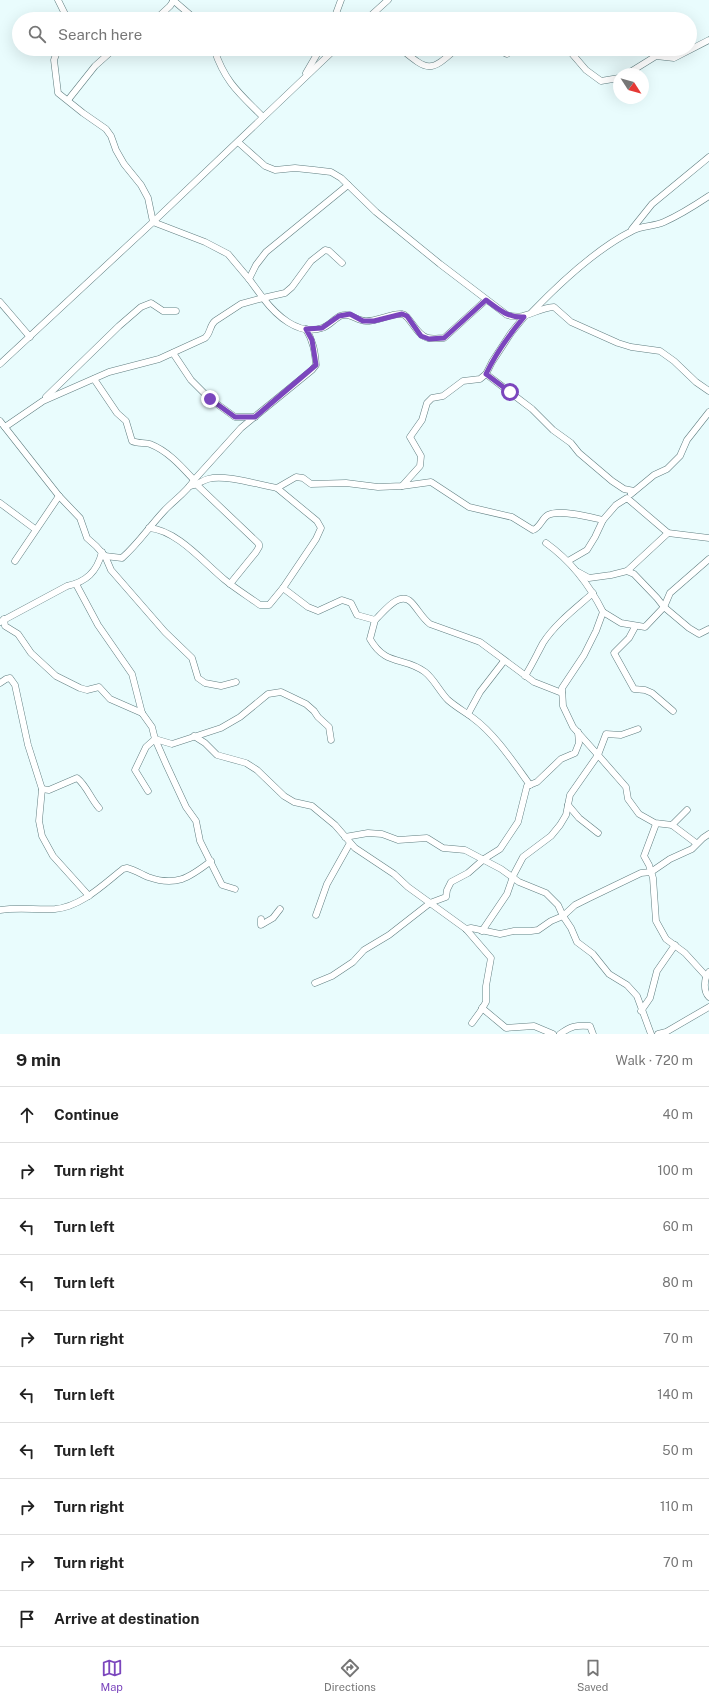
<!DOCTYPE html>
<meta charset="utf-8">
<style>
:root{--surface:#fff;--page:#f2f2f2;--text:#222;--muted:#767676;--line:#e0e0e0;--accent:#7b46bd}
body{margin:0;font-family:"Public Sans",sans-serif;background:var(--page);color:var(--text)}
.compass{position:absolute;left:613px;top:68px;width:36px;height:36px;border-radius:50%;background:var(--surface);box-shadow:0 4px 16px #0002;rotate:126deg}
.stop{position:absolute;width:12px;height:12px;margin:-9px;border:3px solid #7b46bd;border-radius:50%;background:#fff}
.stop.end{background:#7b46bd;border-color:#fff;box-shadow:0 1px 4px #0008}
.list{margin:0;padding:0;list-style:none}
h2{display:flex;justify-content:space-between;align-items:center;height:52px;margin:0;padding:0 16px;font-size:17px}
h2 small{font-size:13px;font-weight:400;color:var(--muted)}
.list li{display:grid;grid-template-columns:26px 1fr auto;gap:12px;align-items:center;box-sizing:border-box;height:56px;padding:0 16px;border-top:1px solid var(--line)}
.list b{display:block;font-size:15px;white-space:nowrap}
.list em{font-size:13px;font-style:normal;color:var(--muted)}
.icon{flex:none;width:22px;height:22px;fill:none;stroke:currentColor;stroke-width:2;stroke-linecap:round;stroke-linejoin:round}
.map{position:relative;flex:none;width:709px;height:1034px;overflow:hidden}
.search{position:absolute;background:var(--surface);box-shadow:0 4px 16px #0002;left:12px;right:12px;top:12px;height:44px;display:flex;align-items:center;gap:10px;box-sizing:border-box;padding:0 14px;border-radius:22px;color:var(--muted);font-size:15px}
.sheet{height:612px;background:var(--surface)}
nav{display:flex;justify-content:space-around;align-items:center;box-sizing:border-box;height:56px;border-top:1px solid var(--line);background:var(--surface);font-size:11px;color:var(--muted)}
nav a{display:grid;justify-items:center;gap:2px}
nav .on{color:var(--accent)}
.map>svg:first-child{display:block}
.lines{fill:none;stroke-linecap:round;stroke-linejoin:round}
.street-casing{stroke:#607e80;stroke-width:7}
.street{stroke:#fff;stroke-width:6}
.route{stroke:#7b46bd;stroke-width:5}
</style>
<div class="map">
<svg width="709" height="1034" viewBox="0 0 709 1034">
<rect width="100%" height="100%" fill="#e9fcfd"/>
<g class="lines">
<defs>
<g id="street">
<polyline points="58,0 65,14 64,19"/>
<polyline points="173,0 195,19"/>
<polyline points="156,19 170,6 174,0"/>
<polyline points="334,19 341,0"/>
<polyline points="367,19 388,0"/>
<polyline points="58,49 54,60 58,93 83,113 106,129 111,136 116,150 124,164 141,185 148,198 153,222 205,242 228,254 249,279"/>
<path d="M214,49C225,82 239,93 262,116"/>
<path d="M401,49C428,71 430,73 456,49"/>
<polyline points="496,49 507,54 514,49"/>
<polyline points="568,49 586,70 601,81 619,78"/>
<polyline points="306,73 320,49"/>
<polyline points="627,74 656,56 674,58 709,40"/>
<polyline points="68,100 95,66 114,49"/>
<path d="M238,142L265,166L275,170L295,168L314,170L331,172L341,178L376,212L440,264L507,315C527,321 535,308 554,307L571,322L618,343L631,347L660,351L674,361L696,382L709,391"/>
<polyline points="632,229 652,204 709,157"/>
<polyline points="342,263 329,251 325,250 311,261 292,287 285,293 263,298 249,279 256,265 266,252 348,185"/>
<polyline points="0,302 30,337"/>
<path d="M532,312C559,284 598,248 632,231C642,225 653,227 664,222C680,215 694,206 709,196"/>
<polyline points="173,353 191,380 210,399 235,417 255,417"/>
<polyline points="0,364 153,222 335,49"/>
<polyline points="486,374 532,409 553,430 571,443 579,453 612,481 624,489 634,491"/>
<path d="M94,379L117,413L126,421L132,441C138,444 144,442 150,444C168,451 181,466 194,480"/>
<polyline points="46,397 119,326 141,307 151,303 163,311 176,311"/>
<polyline points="0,421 59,496 80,518 87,538 96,546 105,556 111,570 165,632 192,658 198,678 205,683 221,686 236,682"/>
<path d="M5,427L43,401L109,372L159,359L205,338C211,333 209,326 215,321L241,304L263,298C276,315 298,336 322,328C329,326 334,319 340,316C351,312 356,321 366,321C378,321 392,313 402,314C410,315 416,336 428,338C433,339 439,338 444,338L486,300"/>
<polyline points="197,485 259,544 259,547 256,552 230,584"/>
<path d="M190,486C197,485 201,481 208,479C225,474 259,485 277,488L296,477L303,478L311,484L346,483L378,487L402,486L431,482L469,507L512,517L533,530C540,528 542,518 548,515C560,509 590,517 603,520L616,505L627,498L668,533L709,538"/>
<polyline points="402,486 420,466 421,456 410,437 422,420 427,403 432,398 443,396 463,381 480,379 486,374 492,362 511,333 524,317"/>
<polyline points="631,494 654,475 667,469 680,456 687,440 709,412"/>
<polyline points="0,503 35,529"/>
<path d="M149,528C177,530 204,563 225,580C236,589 249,597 260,605H269L283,588L316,539L321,528L317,521L277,488"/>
<path d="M546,543C571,561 589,584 603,612"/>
<path d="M105,556L122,558C138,544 149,527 164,511C173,501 187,492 194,480L241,428L312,370L316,365C315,351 313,341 306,329"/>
<polyline points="15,561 59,496"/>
<polyline points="568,561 587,550 595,537 603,520"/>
<polyline points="627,571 668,533"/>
<polyline points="578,572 589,578 611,575 627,571 634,574 657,598 664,607 689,628 699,634 709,629"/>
<polyline points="76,584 98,625 132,674 142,713 152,727 155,739 166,764 186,807 196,821 200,841 222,885 235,889"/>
<path d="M283,588L308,607L318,611L342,600L351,603L357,615L375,620C383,613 399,590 411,602C418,609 422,618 430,624L480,642L534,682L562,693"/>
<polyline points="4,619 5,626 18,634 31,653 56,676 80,688 87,690 99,687 110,699 142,713"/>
<path d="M375,620L370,639C386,667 404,656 425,672C434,679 440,692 448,700C456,707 465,712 473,718C495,734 514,763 530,785"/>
<path d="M0,622L67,586C86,582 97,572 102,552"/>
<polyline points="635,627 629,638 614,653 634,689 645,690 652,693 673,711"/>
<path d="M525,676C532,665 537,654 543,643C555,624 576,608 593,593"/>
<polyline points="0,683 6,679 10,678 15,685 28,745 42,789 39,821 42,836 53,856 89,896"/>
<polyline points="468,714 480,692 504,661"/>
<polyline points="638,729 621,735 606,734 598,755 626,787 628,799 639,814 655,823 672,825 687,810"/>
<polyline points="194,736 205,743 217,755 246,763 257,770 284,796 294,802 312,806 335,825 355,848 394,874 408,887 466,929 491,958 486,986 486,1002 480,1012 472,1023"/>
<path d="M42,789L49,790L77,778C87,786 90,798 99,808"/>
<polyline points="148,791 135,770 146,747 155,739 172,744 221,728 240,717 268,694 281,692 306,704 314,711 318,717 329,727 331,740"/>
<polyline points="568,805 579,818 598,833"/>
<polyline points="656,824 644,856 649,865 653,878 656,921 666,939 685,953 706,976"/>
<polyline points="672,825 696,843"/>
<polyline points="345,837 368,833 382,834 398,840 427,838 443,848 465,850 501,869 519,882 546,893 558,905 563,916 575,905 589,898 641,873 651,872 670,859 692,849 703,838 709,834"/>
<path d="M0,910C19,907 36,910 55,909C81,907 104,884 123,869L127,868C135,870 141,874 148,877C176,887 189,878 211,861"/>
<polyline points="316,915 327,884 350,843"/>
<polyline points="261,919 261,925 273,918 280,909"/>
<polyline points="466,929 471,928 500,934 514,931 531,931 538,930 551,921 563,916 571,928 577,942 593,954 609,974 627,985 637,996 651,1034"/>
<polyline points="482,931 507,894 514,874 523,857 551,836 560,825 566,815 570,795 598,755 573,727 563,706 562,688 584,655 596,631 603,612 621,623 645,627 664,607 670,593 709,559"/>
<path d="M709,972C704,978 703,991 709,997"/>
<polyline points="315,983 332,976 353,962 364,950 389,935 430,903 446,897 447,890 451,882 468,873 484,859 500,849 518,822 527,786 537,782 561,759 575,753 579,743 578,732"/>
<polyline points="482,1008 506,1028 534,1026 553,1034"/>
<polyline points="641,1011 650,998 657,971 675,945"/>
<path d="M560,1034C571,1026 576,1025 590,1026L593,1034"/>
<polyline points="658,1034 666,1032 709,1007"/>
</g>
</defs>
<use href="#street" class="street-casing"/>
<use href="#street" class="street"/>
</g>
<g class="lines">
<path class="route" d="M210,399L235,417H255L316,365L312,340L306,329L322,328L339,316L350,314L363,321H374L402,314L407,316L421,336L429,339L444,338L486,300C498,309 508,318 524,317C509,335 496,353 486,374L510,392"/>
</g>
</svg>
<svg class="compass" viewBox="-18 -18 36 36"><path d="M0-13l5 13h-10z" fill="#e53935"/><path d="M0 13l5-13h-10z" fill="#767676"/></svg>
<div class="stop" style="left:510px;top:392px"></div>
<div class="stop end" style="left:210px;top:399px"></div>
<div class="search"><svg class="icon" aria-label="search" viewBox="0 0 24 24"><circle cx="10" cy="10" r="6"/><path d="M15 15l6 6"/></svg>Search here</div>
</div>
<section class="sheet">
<h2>9 min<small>Walk · 720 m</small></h2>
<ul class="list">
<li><svg class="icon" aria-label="ahead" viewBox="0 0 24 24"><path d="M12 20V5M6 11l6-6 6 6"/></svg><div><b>Continue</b></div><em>40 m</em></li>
<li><svg class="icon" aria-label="right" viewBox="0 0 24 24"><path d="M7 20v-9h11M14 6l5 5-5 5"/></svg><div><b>Turn right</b></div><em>100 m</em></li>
<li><svg class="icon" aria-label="left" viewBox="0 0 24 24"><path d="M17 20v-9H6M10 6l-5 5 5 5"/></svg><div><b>Turn left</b></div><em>60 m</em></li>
<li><svg class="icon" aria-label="left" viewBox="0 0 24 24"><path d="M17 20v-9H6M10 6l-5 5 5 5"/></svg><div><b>Turn left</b></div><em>80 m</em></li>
<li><svg class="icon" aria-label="right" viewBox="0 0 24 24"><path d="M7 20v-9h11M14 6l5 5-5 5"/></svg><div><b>Turn right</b></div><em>70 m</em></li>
<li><svg class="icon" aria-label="left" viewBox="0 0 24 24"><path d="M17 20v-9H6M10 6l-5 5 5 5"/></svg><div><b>Turn left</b></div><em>140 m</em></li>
<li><svg class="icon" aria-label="left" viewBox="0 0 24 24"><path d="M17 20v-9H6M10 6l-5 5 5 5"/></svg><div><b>Turn left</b></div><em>50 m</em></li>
<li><svg class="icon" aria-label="right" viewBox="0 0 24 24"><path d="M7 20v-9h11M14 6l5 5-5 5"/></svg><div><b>Turn right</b></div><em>110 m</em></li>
<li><svg class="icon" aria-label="right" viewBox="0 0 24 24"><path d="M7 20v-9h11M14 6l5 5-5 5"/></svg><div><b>Turn right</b></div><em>70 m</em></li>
<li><svg class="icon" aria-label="arrive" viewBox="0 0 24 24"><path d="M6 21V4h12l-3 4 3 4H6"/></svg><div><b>Arrive at destination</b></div></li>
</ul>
</section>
<nav>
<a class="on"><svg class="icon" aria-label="map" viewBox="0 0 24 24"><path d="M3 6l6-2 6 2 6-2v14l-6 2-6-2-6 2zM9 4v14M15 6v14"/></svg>Map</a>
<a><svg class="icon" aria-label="directions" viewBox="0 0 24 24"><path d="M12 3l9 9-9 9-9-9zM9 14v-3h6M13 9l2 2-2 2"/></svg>Directions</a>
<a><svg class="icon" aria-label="saved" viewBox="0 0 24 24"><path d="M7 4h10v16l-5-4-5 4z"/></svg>Saved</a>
</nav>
